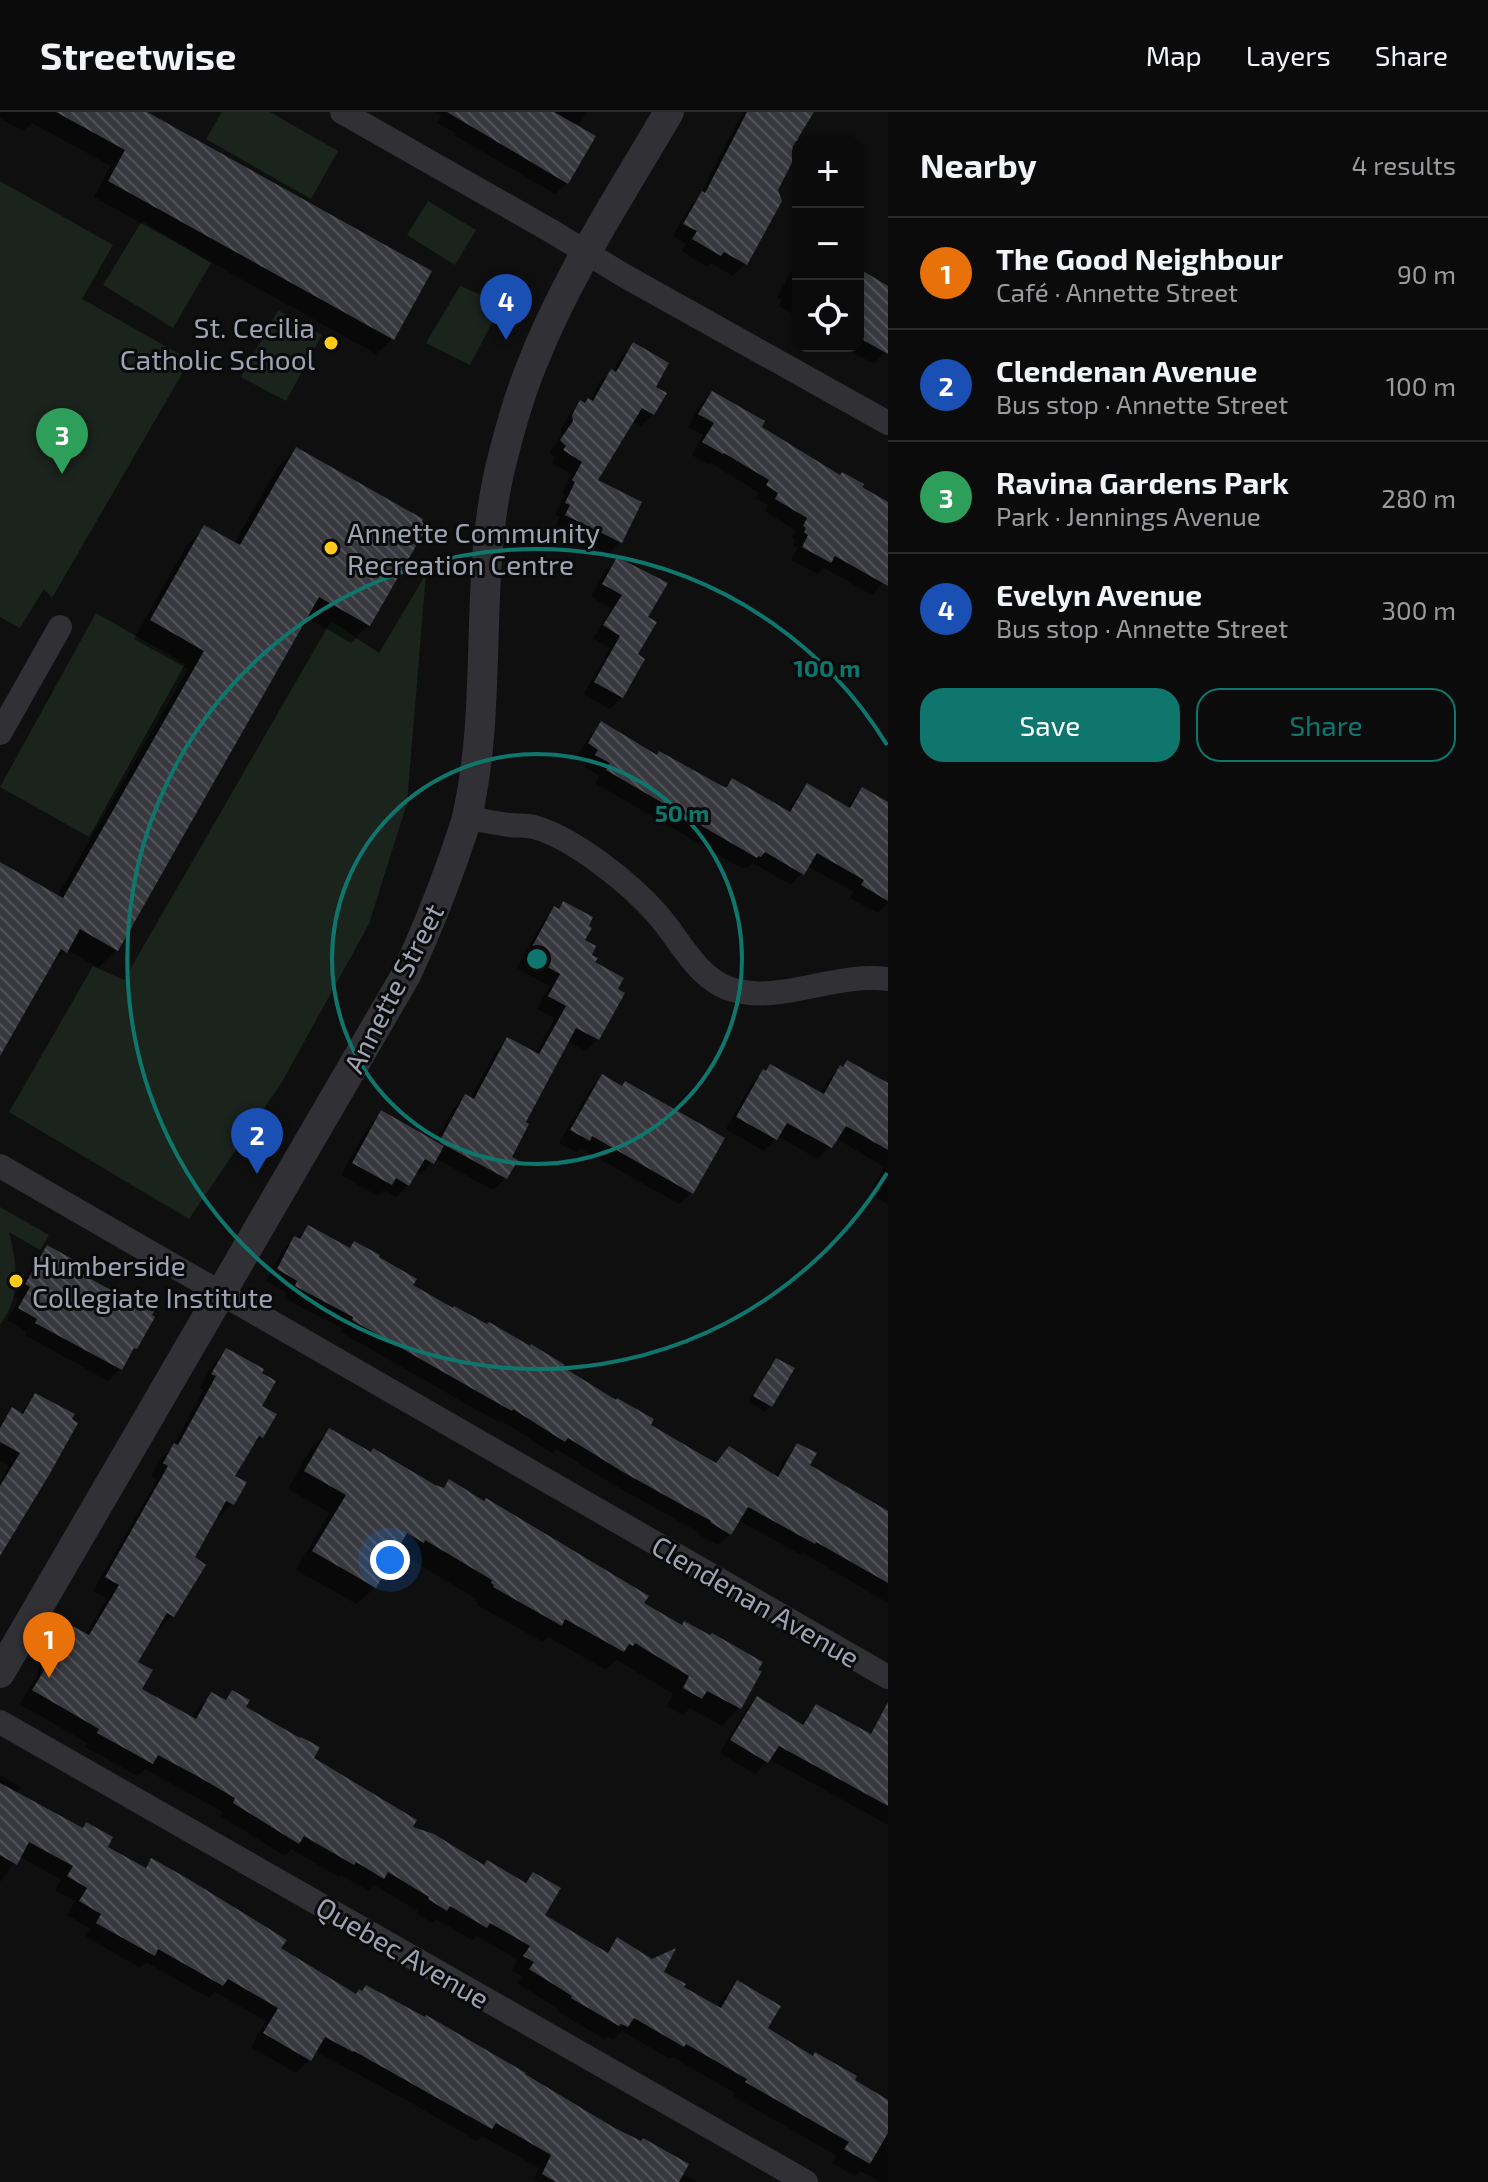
<!DOCTYPE html>
<meta charset="utf-8">
<style>
:root{--surface:#0b0b0c;--page:#141415;--text:#f1f3f6;--muted:#9a9b9d;--line:#2b2b2d;--accent:#0f766e}
body{margin:0;font-family:"Exo 2",sans-serif;background:var(--page);color:var(--text)}
.controls{position:absolute;right:24px;top:24px;display:grid;overflow:hidden;border-radius:16px;box-shadow:0 2px 6px #0004}
.controls button{width:72px;height:72px;display:grid;place-items:center;padding:0;border:0;border-bottom:2px solid var(--line);background:var(--surface);color:var(--text);font:40px sans-serif}
.you{position:absolute;left:390px;top:1448px;width:28px;height:28px;margin:-20px;border:6px solid #fff;border-radius:50%;background:#1a73e8;box-shadow:0 0 0 12px #1a73e833}
.badge{display:grid;place-items:center;width:52px;height:52px;border-radius:50%;background:var(--accent);color:#fff;font-size:26px;font-weight:700}
.pin{position:absolute;translate:-50% -66px;filter:drop-shadow(0 2px 4px #0008)}
.pin::after{content:'';position:absolute;top:42px;width:28px;height:24px;background:inherit;clip-path:polygon(0 0,100% 0,50% 100%)}
.list{margin:0;padding:0;list-style:none}
h2{display:flex;justify-content:space-between;align-items:center;height:104px;margin:0;padding:0 32px;font-size:34px}
h2 small{font-size:26px;font-weight:400;color:var(--muted)}
.list li{display:grid;grid-template-columns:52px 1fr auto;gap:24px;align-items:center;box-sizing:border-box;height:112px;padding:0 32px;border-top:2px solid var(--line)}
.list b{display:block;font-size:30px;white-space:nowrap}
.list p{margin:0;font-size:26px;white-space:nowrap;color:var(--muted)}
.list em{font-size:26px;font-style:normal;color:var(--muted)}
.actions{display:flex;gap:16px;padding:24px 32px}
.actions a{flex:1;padding:18px 0;border:2px solid var(--accent);border-radius:24px;text-align:center;font-size:28px;color:var(--accent)}
.actions .main{background:var(--accent);color:#fff}
.icon{flex:none;width:44px;height:44px;fill:none;stroke:currentColor;stroke-width:2;stroke-linecap:round;stroke-linejoin:round}
.map{position:relative;flex:none;width:888px;height:2070px;overflow:hidden}
header{display:flex;align-items:center;gap:48px;box-sizing:border-box;height:112px;padding:0 40px;background:var(--surface);border-bottom:2px solid var(--line)}
header strong{font-size:38px}
nav{display:flex;gap:44px;margin-inline-start:auto;font-size:28px}
main{display:flex}
aside{flex:1;background:var(--surface)}
.map>svg:first-child{display:block}
.park{fill:#1b231d}
.shadow{fill:#0007}
.building{fill:url(#building-back-hatch)}
.lines{fill:none;stroke-linecap:round;stroke-linejoin:round}
.minor{stroke:#303035;stroke-width:24}
.tertiary{stroke:#303035;stroke-width:30}
.ring{fill:none;stroke:#0f766e;stroke-width:4}
.poi-dot{fill:#ffcb18;stroke:#0a0a0b;stroke-width:3}
.labels{text-anchor:middle;dominant-baseline:central;stroke-width:6;stroke-linejoin:round;paint-order:stroke}
.poi-label{font-size:28px;fill:#9ea2b3;stroke:#0a0a0b;text-anchor:start}
.street-label{font-size:28px;fill:#9ea2b3;stroke:#0a0a0b}
.centre{fill:#0f766e;stroke:#0a0a0b;stroke-width:4}
.ring-label{font-size:24px;text-anchor:middle;font-weight:bold;fill:#0f766e;stroke:#0a0a0b;stroke-width:6;stroke-linejoin:round;paint-order:stroke}
</style>
<header>
<strong>Streetwise</strong>
<nav><a>Map</a><a>Layers</a><a>Share</a></nav>
</header>
<main>
<div class="map">
<svg width="888" height="2070" viewBox="0 0 888 2070">
<defs>
<pattern id="building-back-hatch" width="6" height="6" patternUnits="userSpaceOnUse" patternTransform="scale(2)"><rect width="6" height="6" fill="#38393e"/><path d="M-1 5l2 2M0 0l6 6M5-1l2 2" fill="none" stroke="#525258"/></pattern>
</defs>
<rect width="100%" height="100%" fill="#0f0f10"/>
<g class="park">
<polygon points="222,0 270,0 338,39 311,87 206,27"/>
<polygon points="0,69 113,133 82,187 190,248 52,486 44,477 20,516 0,505"/>
<polygon points="428,89 476,118 455,153 407,123"/>
<polygon points="142,109 211,151 173,216 103,173"/>
<polygon points="460,174 502,192 470,253 426,231"/>
<polygon points="278,198 322,223 286,289 241,265"/>
<polygon points="426,462 407,691 369,812 282,970 189,1107 9,1000 93,854 124,868 331,509 379,541"/>
<polygon points="96,501 185,552 89,725 0,675"/>
<path d="M0,1095L49,1123L40,1138L9,1120C17,1152 22,1184 0,1213Z"/>
</g>
<g class="shadow">
<polygon points="0,0 148,0 147,2 392,227 376,242 94,85 111,54 32,11 23,19 0,6"/>
<polygon points="433,0 586,0 578,15 567,71 555,82 454,23 456,21 437,11 441,4"/>
<polygon points="743,0 812,0 795,26 745,152 733,164 711,151 707,155 682,139 686,132 673,124 690,94 699,85"/>
<polygon points="798,147 798,205 779,194 782,188 777,185"/>
<polygon points="858,159 888,176 888,236 874,252 841,234 858,234"/>
<polygon points="633,233 654,275 653,302 641,314 632,309 595,369 640,391 620,430 608,442 554,416 560,405 555,403 565,382 562,381 571,362 552,351 555,346 550,341 562,322 561,317 569,303 581,291 584,293 590,289 599,271 611,259 613,260 621,245"/>
<polygon points="712,281 759,316 888,393 888,465 872,483 824,456 817,462 791,448 798,436 793,433 795,428 792,426 796,419 765,399 768,393 755,386 759,381 711,351 709,353 692,343 703,323 688,315 700,293"/>
<polygon points="296,337 368,513 351,531 306,505 116,838 98,856 66,837 47,857 0,940 0,755 57,785 188,557 134,527 187,433 205,415 234,432 278,355"/>
<polygon points="617,447 645,505 621,585 610,597 584,582 610,536 593,526 612,496 591,485 605,459"/>
<polygon points="602,612 656,645 724,677 732,669 787,701 796,686 808,674 846,696 862,677 888,692 888,791 878,801 850,786 854,780 807,754 791,773 753,751 748,756 746,755 743,757 595,671 599,664 585,655 588,650 577,644 590,624"/>
<polygon points="563,791 589,844 598,927 586,939 567,929 523,1011 509,1046 505,1066 493,1078 435,1046 420,1063 415,1060 408,1073 396,1085 384,1078 378,1084 341,1063 370,1012 382,1000 434,1031 454,996 465,984 470,987 496,939 508,928 535,942 555,906 537,897 550,874 517,856 543,809"/>
<polygon points="847,950 888,974 888,1092 875,1085 879,1079 872,1076 884,1055 836,1026 818,1047 778,1024 764,1039 726,1017 751,972 771,954 820,982 828,968"/>
<polygon points="602,965 691,1081 679,1092 580,1036 576,1040 559,1031 591,976"/>
<polygon points="308,1116 348,1137 354,1131 410,1174 561,1256 648,1314 714,1352 729,1336 775,1365 786,1345 798,1333 807,1354 888,1404 888,1491 803,1441 801,1443 738,1408 730,1422 718,1433 699,1423 700,1421 611,1371 556,1337 552,1341 500,1308 499,1310 475,1297 341,1220 343,1217 284,1186 287,1181 266,1169 283,1138"/>
<polygon points="48,1135 77,1162 131,1192 140,1184 149,1204 135,1236 128,1244 120,1257 108,1269 25,1223 27,1220 7,1208 19,1187 14,1185 36,1147"/>
<polygon points="226,1238 260,1294 261,1325 248,1338 232,1364 232,1392 219,1405 216,1404 193,1445 172,1504 159,1517 156,1515 135,1550 139,1578 192,1607 198,1596 211,1583 223,1589 232,1581 243,1596 311,1647 410,1716 484,1754 523,1772 533,1762 543,1803 605,1841 618,1828 682,1875 717,1896 724,1884 737,1871 766,1916 888,1990 888,2070 881,2070 860,2059 855,2064 832,2051 837,2044 733,1984 735,1981 672,1945 670,1947 622,1919 613,1928 607,1924 604,1927 559,1900 560,1898 517,1871 522,1864 512,1858 518,1848 477,1824 472,1828 436,1807 432,1811 416,1801 418,1799 374,1773 369,1779 341,1763 339,1765 291,1737 285,1744 221,1704 223,1700 145,1657 138,1664 85,1635 87,1631 20,1592 37,1564 41,1547 52,1526 65,1512 85,1523 107,1487 93,1479 157,1368 151,1365 161,1346 172,1336 204,1278 200,1276 213,1252"/>
<polygon points="776,1248 770,1294 765,1300 749,1290 770,1254"/>
<polygon points="35,1283 0,1441 0,1370 9,1354 0,1349 0,1311 13,1298 20,1302"/>
<polygon points="329,1319 442,1378 449,1370 642,1492 739,1596 722,1614 690,1596 683,1603 667,1594 673,1582 617,1548 605,1557 548,1525 543,1530 477,1493 478,1491 475,1489 476,1487 407,1445 405,1447 394,1441 375,1475 357,1492 296,1458 330,1401 288,1377 311,1336"/>
<polygon points="757,1587 800,1613 816,1594 868,1623 876,1615 888,1622 888,1713 769,1647 755,1662 720,1641 745,1599"/>
<polygon points="0,1663 21,1675 17,1682 81,1717 86,1712 105,1736 143,1757 152,1748 278,1837 355,1884 697,2070 539,2070 534,2066 539,2056 482,2024 477,2029 417,1994 315,1939 309,1948 296,1961 251,1935 266,1909 215,1880 209,1886 146,1850 140,1856 85,1824 90,1816 67,1803 75,1789 55,1778 61,1768 19,1744 0,1770"/>
</g>
<g class="building">
<polygon points="56,0 147,0 432,159 394,228 108,69 125,38"/>
<polygon points="447,0 554,0 596,24 568,72"/>
<polygon points="747,0 814,0 798,26 799,30 798,39 778,78 782,89 747,153 724,140 721,144 692,127 697,119 683,112 702,79 705,81"/>
<polygon points="858,156 888,174 888,242 858,225"/>
<polygon points="633,230 669,251 656,275 667,281 654,303 642,296 598,368 642,390 622,431 565,403 570,393 565,391 575,370 572,368 582,350 563,338 566,334 560,328 573,309 572,303 580,288 585,291 588,286 593,289 611,257 616,260"/>
<polygon points="712,279 765,309 762,315 840,363 842,360 864,372 862,375 888,390 888,474 835,444 831,451 802,435 808,423 804,420 806,416 803,414 807,406 775,387 778,381 766,373 769,368 724,341 723,342 702,330 714,311 698,302"/>
<polygon points="296,335 423,407 422,410 428,413 370,514 319,485 118,839 80,817 67,841 61,837 0,944 0,750 63,786 204,539 150,508 204,413 240,433"/>
<polygon points="617,445 668,471 648,505 657,510 638,542 645,547 623,586 594,570 620,524 603,513 622,483 602,472"/>
<polygon points="601,609 657,643 659,639 724,675 727,675 732,666 790,700 807,671 850,696 862,675 888,690 888,789 861,773 864,768 817,741 804,763 765,740 761,745 758,744 757,746 606,658 610,651 595,643 598,638 588,631"/>
<polygon points="563,789 593,805 589,814 592,816 585,828 596,834 592,843 598,846 595,850 624,866 618,877 625,881 599,928 576,916 526,1010 529,1012 512,1045 518,1048 507,1067 439,1030 465,982 474,987 507,925 539,942 566,894 548,884 560,862 527,844 554,794 559,797"/>
<polygon points="847,948 888,971 888,1038 846,1014 832,1036 787,1011 777,1028 736,1005 763,957 766,959 770,952 824,982 840,953 843,955"/>
<polygon points="602,962 622,974 625,969 725,1026 693,1082 592,1024 590,1029 570,1018"/>
<polygon points="381,998 444,1034 434,1052 425,1047 409,1074 396,1066 392,1073 352,1051"/>
<polygon points="308,1113 350,1136 354,1129 380,1143 379,1145 417,1167 413,1173 453,1196 454,1194 487,1212 489,1210 530,1234 531,1232 565,1253 563,1255 616,1288 617,1286 654,1307 651,1313 716,1351 729,1334 778,1365 797,1331 817,1341 810,1353 888,1399 888,1471 816,1430 815,1432 748,1395 731,1423 710,1410 711,1409 623,1360 568,1326 565,1330 513,1297 512,1299 487,1285 352,1208 353,1205 295,1174 297,1169 277,1157 294,1124 300,1127"/>
<polygon points="47,1133 85,1154 80,1161 134,1191 139,1182 158,1192 152,1203 155,1205 137,1237 134,1236 122,1258 35,1211 37,1207 18,1196 30,1175 25,1172"/>
<polygon points="226,1236 264,1257 262,1261 276,1269 262,1294 277,1302 263,1326 259,1324 235,1364 247,1370 234,1393 226,1389 195,1445 206,1453 174,1505 167,1501 138,1550 153,1558 142,1577 196,1607 211,1580 226,1588 232,1578 250,1588 246,1595 300,1626 301,1625 320,1635 314,1646 417,1708 413,1715 434,1722 484,1753 487,1748 526,1771 533,1760 561,1776 545,1803 608,1841 617,1825 652,1847 676,1836 664,1860 686,1872 684,1875 721,1896 737,1868 781,1894 768,1916 813,1944 815,1940 857,1964 855,1968 888,1988 888,2021 870,2052 844,2037 849,2030 745,1970 747,1967 686,1932 684,1935 634,1906 628,1915 621,1912 619,1914 571,1886 572,1884 529,1857 534,1850 523,1844 530,1834 490,1811 487,1816 450,1794 447,1799 428,1787 429,1785 388,1760 384,1767 356,1750 354,1753 304,1724 299,1732 233,1691 235,1686 197,1664 158,1643 153,1652 97,1621 99,1617 32,1578 50,1549 54,1532 65,1510 89,1523 119,1473 105,1465 168,1354 163,1351 174,1331 178,1333 216,1264 211,1262"/>
<polygon points="776,1246 795,1256 772,1295 753,1284"/>
<polygon points="35,1281 75,1302 72,1307 78,1311 49,1363 0,1444 0,1374 20,1341 0,1330 0,1316 12,1295 23,1302"/>
<polygon points="329,1316 371,1340 373,1336 435,1373 444,1376 449,1367 484,1389 486,1386 649,1484 644,1491 682,1513 684,1509 710,1523 712,1521 763,1550 758,1558 762,1559 741,1597 707,1579 702,1587 683,1576 689,1564 635,1531 633,1534 629,1532 624,1540 565,1507 562,1514 493,1475 494,1473 491,1471 492,1468 425,1428 424,1431 407,1421 376,1476 312,1439 346,1383 304,1359"/>
<polygon points="757,1584 803,1613 816,1592 871,1622 888,1590 888,1694 779,1634 768,1651 730,1628"/>
<polygon points="0,1671 83,1716 86,1710 113,1725 108,1735 146,1756 151,1746 185,1765 287,1828 281,1836 356,1882 359,1877 362,1879 366,1873 425,1905 426,1903 526,1961 525,1962 613,2015 641,2029 643,2026 689,2052 679,2070 556,2070 542,2062 551,2043 496,2011 492,2017 354,1939 353,1940 325,1925 311,1949 263,1921 278,1896 228,1867 223,1874 158,1837 155,1844 96,1811 101,1802 79,1789 87,1776 67,1764 73,1754 29,1730 17,1753 0,1743"/>
</g>
<g class="lines">
<g class="minor">
<polyline points="342,0 553,120 623,163 888,311"/>
<polyline points="0,621 60,515"/>
<path d="M467,706C481,708 495,711 510,713C517,714 526,713 534,715C574,726 631,772 658,803C680,828 697,866 730,877C780,893 834,860 888,867"/>
<polyline points="0,1054 888,1565"/>
<polyline points="0,1610 806,2070"/>
</g>
<path class="tertiary" d="M0,1561L406,863C424,824 440,785 454,745C458,732 464,718 467,705C493,592 474,473 499,361C508,323 518,286 533,250C568,162 621,82 669,0"/>
</g>
<g class="ring">
<circle cx="537" cy="847" r="205"/>
<path d="M887 1061A410 410 0 1 1 887 633"/>
</g>
<g class="poi-dot">
<circle cx="331" cy="231" r="8"/>
<circle cx="331" cy="436" r="8"/>
<circle cx="16" cy="1169" r="8"/>
</g>
<g class="labels">
<g class="poi-label">
<text x="315" y="215" text-anchor="end">St. Cecilia<tspan x="315" dy="32">Catholic School</tspan></text>
<text x="347" y="420">Annette Community<tspan x="347" dy="32">Recreation Centre</tspan></text>
<text x="32" y="1153">Humberside<tspan x="32" dy="32">Collegiate Institute</tspan></text>
</g>
<g class="street-label">
<text transform="translate(393 876) rotate(-63)">Annette Street</text>
<text transform="translate(756 1489) rotate(30)">Clendenan Avenue</text>
<text transform="translate(403 1840) rotate(30)">Quebec Avenue</text>
</g>
</g>
<circle cx="537" cy="847" r="12" class="centre"/>
<g class="ring-label">
<text x="827" y="565">100 m</text>
<text x="682" y="710">50 m</text>
</g>
</svg>
<div class="controls">
<button>+</button>
<button>−</button>
<button><svg class="icon" aria-label="locate" viewBox="0 0 24 24"><circle cx="12" cy="12" r="6"/><path d="M12 2v4M12 18v4M2 12h4M18 12h4"/></svg></button>
</div>
<div class="you"></div>
<div class="pin badge" style="left:49px;top:1566px;background:#e8710a">1</div>
<div class="pin badge" style="left:257px;top:1062px;background:#1a4fb4">2</div>
<div class="pin badge" style="left:62px;top:362px;background:#2e9e5b">3</div>
<div class="pin badge" style="left:506px;top:228px;background:#1a4fb4">4</div>
</div>
<aside>
<h2>Nearby<small>4 results</small></h2>
<ul class="list">
<li><span class="badge" style="background:#e8710a">1</span><div><b>The Good Neighbour</b><p>Café · Annette Street</p></div><em>90 m</em></li>
<li><span class="badge" style="background:#1a4fb4">2</span><div><b>Clendenan Avenue</b><p>Bus stop · Annette Street</p></div><em>100 m</em></li>
<li><span class="badge" style="background:#2e9e5b">3</span><div><b>Ravina Gardens Park</b><p>Park · Jennings Avenue</p></div><em>280 m</em></li>
<li><span class="badge" style="background:#1a4fb4">4</span><div><b>Evelyn Avenue</b><p>Bus stop · Annette Street</p></div><em>300 m</em></li>
</ul>
<div class="actions"><a class="main">Save</a><a>Share</a></div>
</aside>
</main>
